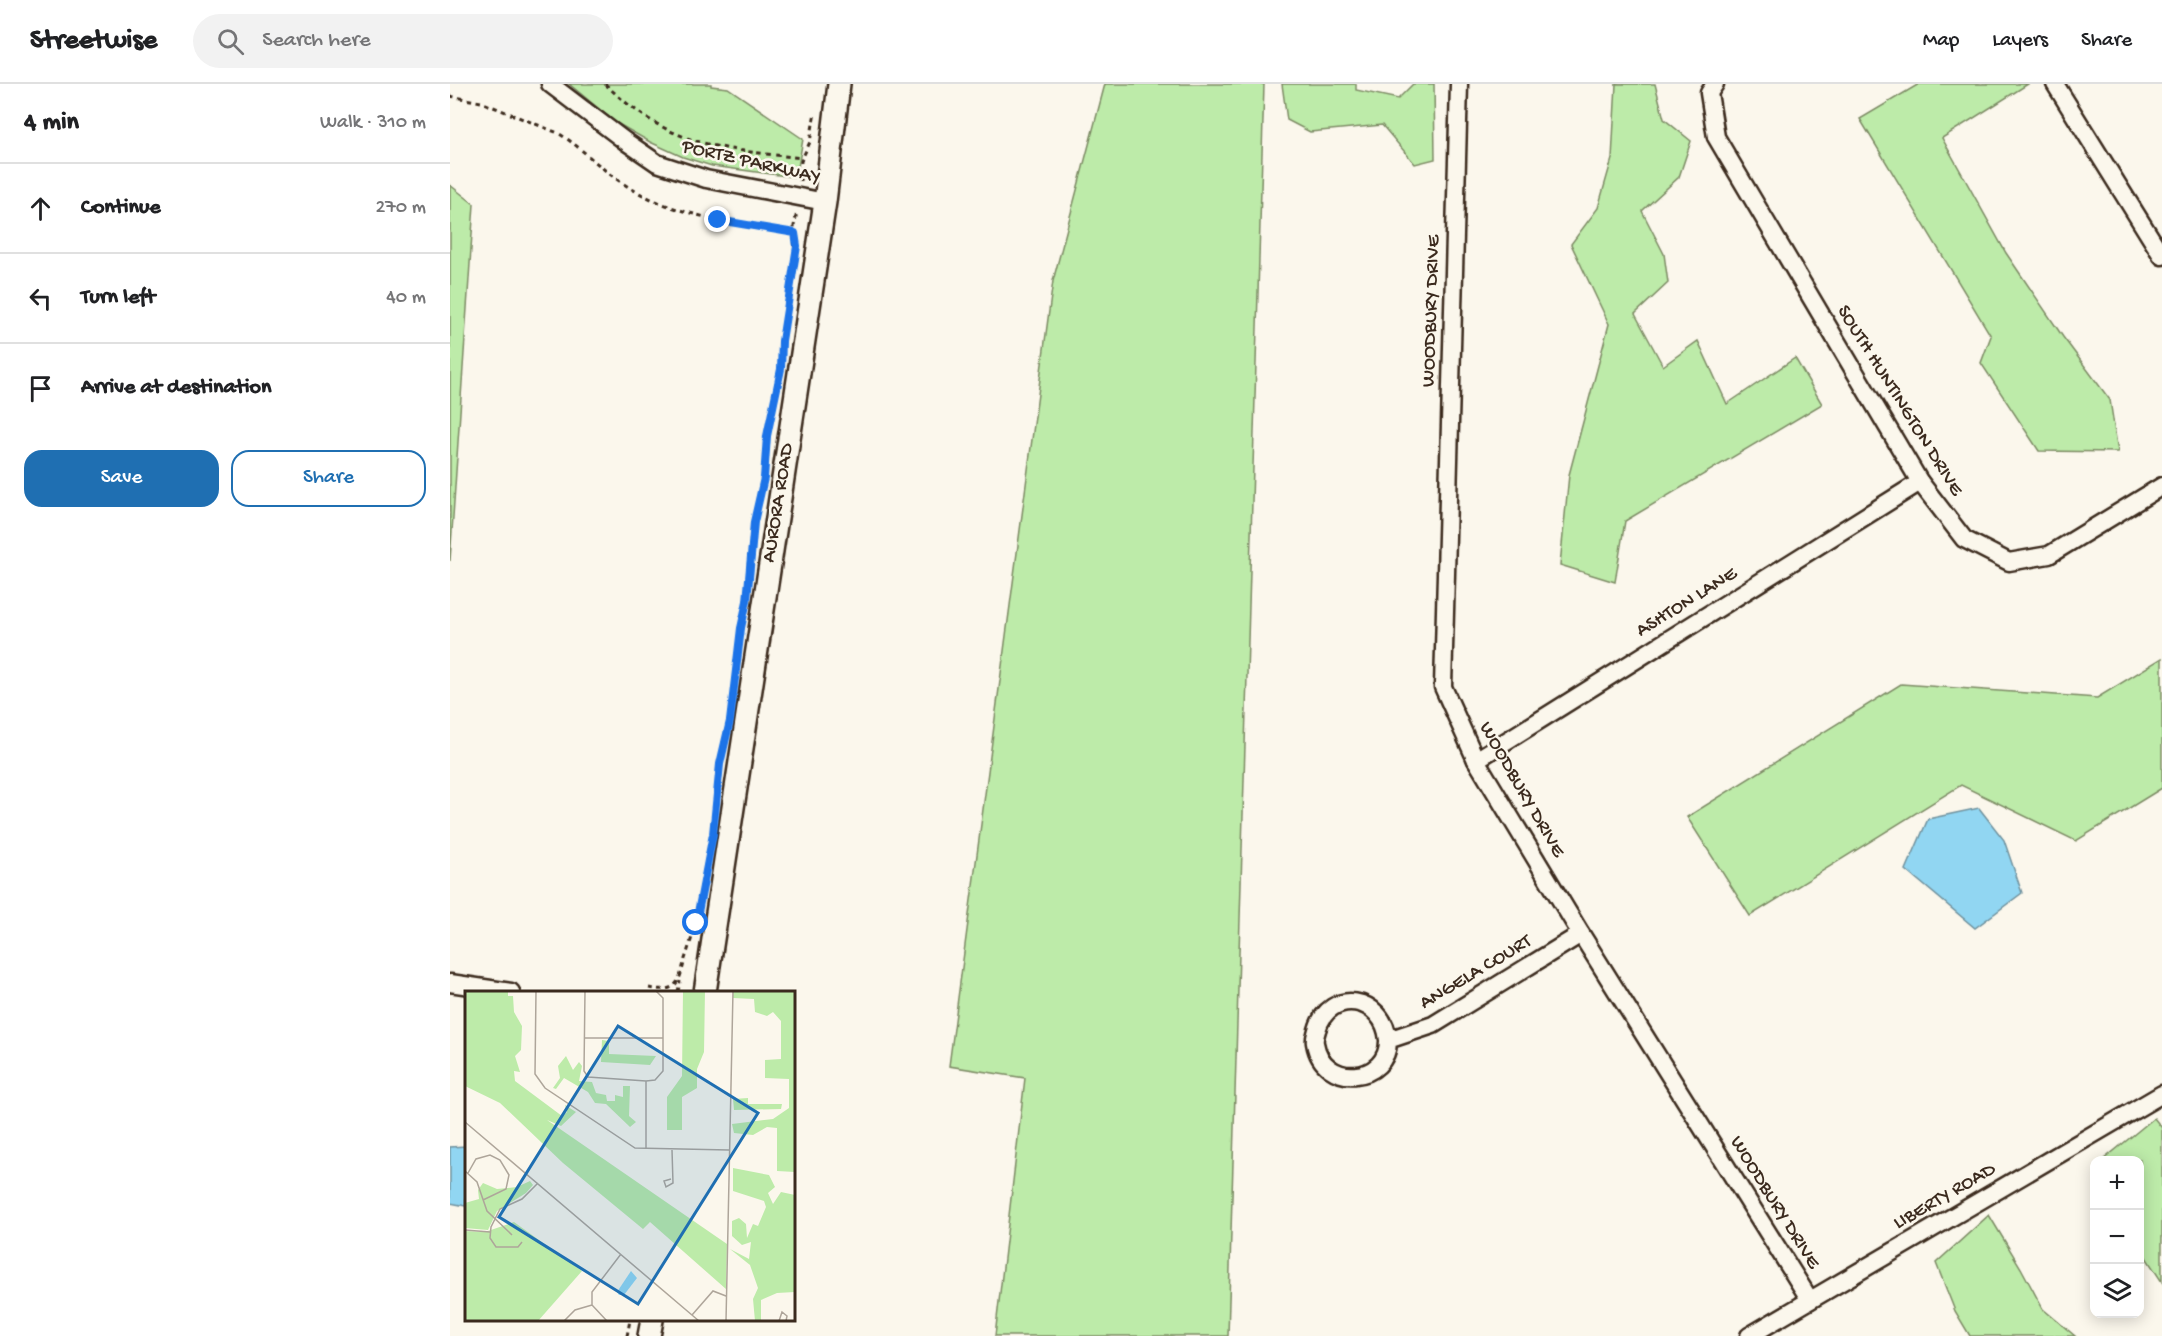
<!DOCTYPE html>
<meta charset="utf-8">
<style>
:root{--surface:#fff;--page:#f2f2f2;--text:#202124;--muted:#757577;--line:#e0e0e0;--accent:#1f6fb2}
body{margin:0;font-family:"Gochi Hand",sans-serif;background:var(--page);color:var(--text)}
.controls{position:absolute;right:18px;bottom:18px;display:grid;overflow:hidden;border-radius:12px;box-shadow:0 3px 15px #0003}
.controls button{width:54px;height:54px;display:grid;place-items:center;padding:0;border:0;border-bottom:2px solid var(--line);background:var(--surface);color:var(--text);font:30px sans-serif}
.stop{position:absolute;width:18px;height:18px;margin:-14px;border:4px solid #1a73e8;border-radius:50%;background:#fff}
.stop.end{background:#1a73e8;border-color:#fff;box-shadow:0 2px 6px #0008}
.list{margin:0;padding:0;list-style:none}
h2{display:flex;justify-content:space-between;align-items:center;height:78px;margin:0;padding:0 24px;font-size:26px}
h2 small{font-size:20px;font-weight:400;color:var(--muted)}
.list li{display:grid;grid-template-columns:39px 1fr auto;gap:18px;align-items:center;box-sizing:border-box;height:90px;padding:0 24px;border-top:2px solid var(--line)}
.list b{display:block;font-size:22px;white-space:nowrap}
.list em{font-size:20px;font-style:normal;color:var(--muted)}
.actions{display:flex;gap:12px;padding:18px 24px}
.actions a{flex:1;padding:14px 0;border:2px solid var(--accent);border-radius:18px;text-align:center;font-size:21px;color:var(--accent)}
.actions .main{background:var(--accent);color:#fff}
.icon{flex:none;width:33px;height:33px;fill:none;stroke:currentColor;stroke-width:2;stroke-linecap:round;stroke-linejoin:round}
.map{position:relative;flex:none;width:1712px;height:1252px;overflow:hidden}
header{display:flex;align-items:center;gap:36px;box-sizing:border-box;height:84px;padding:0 30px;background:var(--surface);border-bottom:2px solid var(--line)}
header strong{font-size:28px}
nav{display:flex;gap:33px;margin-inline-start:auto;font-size:21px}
.search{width:420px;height:54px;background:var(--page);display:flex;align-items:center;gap:15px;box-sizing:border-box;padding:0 21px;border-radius:33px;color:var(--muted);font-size:22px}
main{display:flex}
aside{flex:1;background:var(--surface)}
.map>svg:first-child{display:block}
.green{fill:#bdeba9;stroke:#7c8a64;stroke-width:1.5}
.water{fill:#91d6f2;stroke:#6f919d;stroke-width:1.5}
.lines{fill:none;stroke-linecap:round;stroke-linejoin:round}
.minor-casing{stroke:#3b2a1e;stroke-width:21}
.major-casing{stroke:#3b2a1e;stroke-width:26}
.path{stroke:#3b2a1e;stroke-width:3;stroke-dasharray:4.5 4.5;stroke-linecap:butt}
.minor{stroke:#fbf7ec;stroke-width:16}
.major{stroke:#fbf7ec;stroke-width:21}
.route{stroke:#1a73e8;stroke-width:8}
.labels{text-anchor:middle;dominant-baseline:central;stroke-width:5;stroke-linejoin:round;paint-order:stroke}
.street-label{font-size:20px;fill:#3b2a1e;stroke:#fbf7ec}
.inset-road{fill:none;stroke:#aea59a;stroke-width:1.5}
.view{fill:#1f6fb2;fill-opacity:0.15;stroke:#1f6fb2;stroke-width:3}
.inset-edge{fill:none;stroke:#3b2a1e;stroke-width:3}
</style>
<header>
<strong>Streetwise</strong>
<div class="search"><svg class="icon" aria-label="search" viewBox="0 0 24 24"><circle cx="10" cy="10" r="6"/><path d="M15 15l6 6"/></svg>Search here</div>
<nav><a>Map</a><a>Layers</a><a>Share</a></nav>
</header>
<main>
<aside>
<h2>4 min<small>Walk · 310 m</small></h2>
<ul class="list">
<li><svg class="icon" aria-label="ahead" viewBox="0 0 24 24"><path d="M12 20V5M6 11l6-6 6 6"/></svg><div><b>Continue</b></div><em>270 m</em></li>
<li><svg class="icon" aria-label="left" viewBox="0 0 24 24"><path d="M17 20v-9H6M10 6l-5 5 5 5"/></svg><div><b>Turn left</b></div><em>40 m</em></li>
<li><svg class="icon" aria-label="arrive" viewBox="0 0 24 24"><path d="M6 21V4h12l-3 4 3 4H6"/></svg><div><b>Arrive at destination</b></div></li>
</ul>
<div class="actions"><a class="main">Save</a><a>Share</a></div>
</aside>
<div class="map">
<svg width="1712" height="1252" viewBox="0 0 1712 1252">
<rect width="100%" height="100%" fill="#fbf7ec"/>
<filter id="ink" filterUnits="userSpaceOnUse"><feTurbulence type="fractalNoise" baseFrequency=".0167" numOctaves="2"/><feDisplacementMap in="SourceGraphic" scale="12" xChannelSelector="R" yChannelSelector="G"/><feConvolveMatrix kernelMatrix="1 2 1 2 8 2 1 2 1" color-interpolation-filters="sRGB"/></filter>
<g filter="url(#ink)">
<g class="green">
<polygon points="119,0 261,0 261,2 278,4 353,55 347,89 343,93 262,82 233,73 200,58 165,38"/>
<polygon points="655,0 814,0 778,1252 545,1252 575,994 499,982 603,197"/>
<polygon points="832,0 906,0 906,6 948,15 963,0 984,0 985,75 965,80 932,41 860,48 837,36"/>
<polygon points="1166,0 1205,0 1214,35 1241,57 1229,93 1192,127 1214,170 1218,199 1185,230 1213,282 1248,257 1277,320 1345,274 1372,320 1175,437 1165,498 1110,481 1119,391 1159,240 1121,160 1148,124 1162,75"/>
<polygon points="1469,0 1578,0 1492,54 1556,169 1613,253 1660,316 1668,368 1589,367 1531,279 1541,252 1410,35"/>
<polygon points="0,101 24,120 0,477"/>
<polygon points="1712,574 1712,704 1626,757 1511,701 1300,832 1237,733 1451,600 1647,614"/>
<polygon points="1704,1034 1712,1044 1712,1198 1690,1164 1690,1076 1653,1076"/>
<polygon points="1539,1131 1571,1184 1593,1225 1625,1252 1520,1252 1505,1227 1486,1179"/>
</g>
<g class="water">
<polygon points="1529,724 1554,756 1572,809 1525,844 1456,786 1478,735"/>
<polygon points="16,1062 16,1122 0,1119 0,1063"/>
</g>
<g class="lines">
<defs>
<g id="minor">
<polyline points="100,0 175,57 207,79 256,95 375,118"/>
<polyline points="1009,0 993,603 1026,676 1131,850 1360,1216"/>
<polyline points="1265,0 1259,9 1266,53 1470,398 1514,455 1559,478 1599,471 1712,402"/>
<polyline points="1605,0 1712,172"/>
<polyline points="1026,676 1470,398"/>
<polyline points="0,899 61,908"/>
<path d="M938,956C934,912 879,903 867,946C866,950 864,954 865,959C873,1006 939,999 938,956L983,941L1131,850"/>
<polyline points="1299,1252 1712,1010"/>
</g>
<g id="major">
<polyline points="255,908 375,118 389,0"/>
<polyline points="199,1252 202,1236"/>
</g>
</defs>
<use href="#minor" class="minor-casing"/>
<use href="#major" class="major-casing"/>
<g class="path">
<path d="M155,0C221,63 266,64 352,74"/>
<path d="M0,12L31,18L108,49C133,64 152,87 177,102C224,132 291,141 345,149"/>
<polyline points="350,97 351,77 360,58 365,28"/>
<polyline points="331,278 331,257 346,175 344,142 347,128"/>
<polyline points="315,381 317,352 327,299"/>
<polyline points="299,482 304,438 308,423"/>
<path d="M199,904C227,909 229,899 235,875C238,866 241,856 244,847"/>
<polyline points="228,908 230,897"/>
<polyline points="177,1252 180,1236"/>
</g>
<use href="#minor" class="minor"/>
<use href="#major" class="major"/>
</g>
</g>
<g class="lines" filter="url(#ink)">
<polyline class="route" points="246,839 263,750 270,680 280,637 291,544 297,517 304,438 314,394 317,352 331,285 332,257 347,162 345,149 268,136"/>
</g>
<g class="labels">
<g class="street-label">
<text transform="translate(301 79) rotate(13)">PORTZ PARKWAY</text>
<text transform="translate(982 227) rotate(-88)">WOODBURY DRIVE</text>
<text transform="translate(1449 317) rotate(58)">SOUTH HUNTINGTON DRIVE</text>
<text transform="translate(329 419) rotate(-81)">AURORA ROAD</text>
<text transform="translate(1237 519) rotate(-32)">ASHTON LANE</text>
<text transform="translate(1071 706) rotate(60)">WOODBURY DRIVE</text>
<text transform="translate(1026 889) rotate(-31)">ANGELA COURT</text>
<text transform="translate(1495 1113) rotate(-30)">LIBERTY ROAD</text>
<text transform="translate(1324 1119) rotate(58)">WOODBURY DRIVE</text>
</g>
</g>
<g transform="translate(15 907)">
<rect width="330" height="330" fill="#fbf7ec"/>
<path d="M0,0H43V5H48L49,21L57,35L56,59L50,65L55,81L49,80L50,90L97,125L102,121L100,114L111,121L96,135L82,129L262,253L261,298L185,231L178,238L98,172L35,112L0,95ZM218,0H240L239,61L232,78V97L217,106V139H202V106L217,85ZM268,0H330V181L312,180V137L302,136L288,144L269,142L267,133L308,128L324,117V88L300,87V69L316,68V30L308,21L302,25L290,21L289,8L268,7ZM137,49L144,50V63L191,65L185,74L136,71ZM101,65L108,79L114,71L117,75L114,90L127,91L131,102L141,104L142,110H150V104L158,106V95H165L164,125L171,131L165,136L141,113L130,112L123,101L99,87L91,98L88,97L95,87L93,75ZM283,107V113H317L316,118L269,119L268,108ZM268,177L304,184L310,196L303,202L308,213L316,201L330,204V301L312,302L296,309V330H290L288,308L293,297L285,274L265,258L284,268L286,251L277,254L267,245V230L274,227L281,233L282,247L288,233L293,235L301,216L299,210L268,200ZM65,190L68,194L61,202L32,220L23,239L0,237V212L14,208L13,199L18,192L32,198L52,196ZM49,231L117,280L73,330H0V240L20,241Z" fill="#bdeba9"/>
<path d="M166,280L172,287L159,304H154L152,301Z" fill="#91d6f2"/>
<path class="inset-road" d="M71,0L70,83L80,97L170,157L264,159M120,0L119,80L123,86L181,90L190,89L198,80V7L191,0M120,47H198M181,90V158M0,131L234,330M0,180L12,191L22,220L47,244M3,182L11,168L25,164L35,169L44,184L41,198L18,209M206,188L199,190L201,196L208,192L207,159M0,239L25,241M57,251L53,256H31L25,247L26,236L35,218L57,208L73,192M227,324L248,300L261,305M99,330L110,319L127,314M142,330L127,314V301L156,263M261,330L268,0M314,330L317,321L322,325L321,330"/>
<path class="view" d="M153,35L293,122L173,313L34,226Z"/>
<rect width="330" height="330" class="inset-edge"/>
</g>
</svg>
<div class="controls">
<button>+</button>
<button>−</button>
<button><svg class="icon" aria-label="layers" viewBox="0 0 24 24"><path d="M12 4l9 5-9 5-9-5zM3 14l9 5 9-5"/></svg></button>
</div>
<div class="stop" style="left:246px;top:839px"></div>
<div class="stop end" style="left:268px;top:136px"></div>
</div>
</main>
